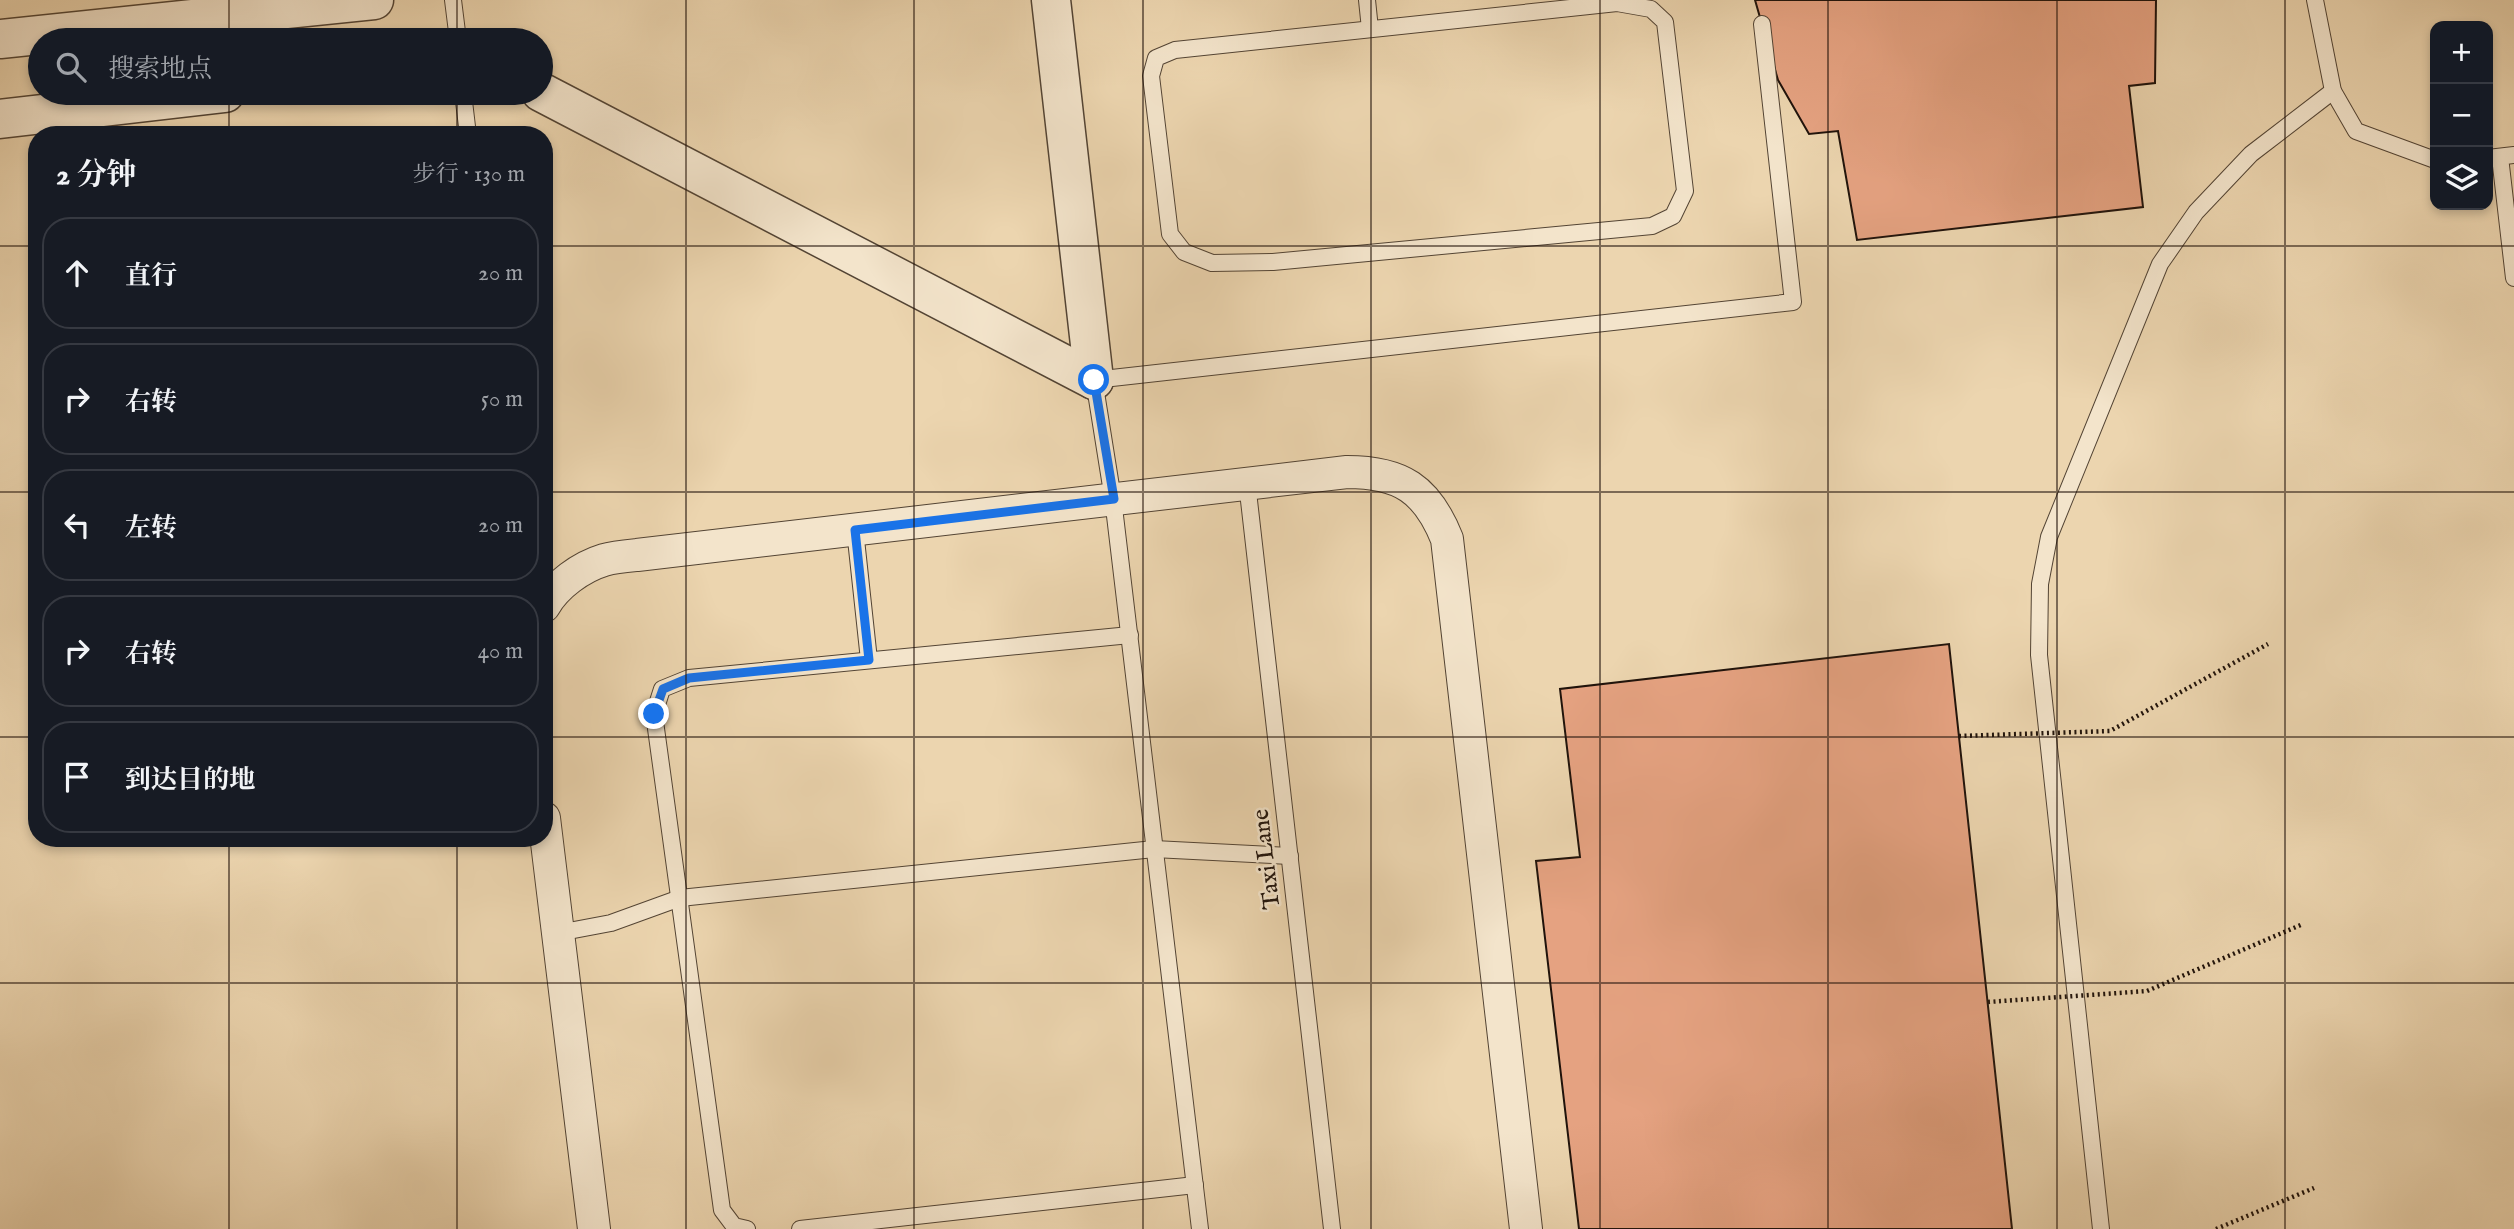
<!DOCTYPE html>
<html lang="zh">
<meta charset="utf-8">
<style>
:root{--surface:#171b24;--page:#20242c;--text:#f1f3f6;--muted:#9ea1a6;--line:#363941}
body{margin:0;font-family:"IM FELL English","Noto Serif SC",serif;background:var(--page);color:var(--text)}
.controls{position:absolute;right:21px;top:21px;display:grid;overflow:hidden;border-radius:14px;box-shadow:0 4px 10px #0003}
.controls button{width:63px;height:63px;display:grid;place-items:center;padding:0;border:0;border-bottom:2px solid var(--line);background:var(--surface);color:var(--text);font:35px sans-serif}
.stop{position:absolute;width:21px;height:21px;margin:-16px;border:5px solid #1a73e8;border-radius:50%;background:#fff}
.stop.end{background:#1a73e8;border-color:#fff;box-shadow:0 2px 7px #0008}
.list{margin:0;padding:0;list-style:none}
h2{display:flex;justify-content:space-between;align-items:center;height:91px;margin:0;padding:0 28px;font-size:30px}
h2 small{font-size:23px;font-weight:400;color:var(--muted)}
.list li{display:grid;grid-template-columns:46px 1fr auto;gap:21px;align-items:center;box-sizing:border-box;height:112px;margin:0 14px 14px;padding:0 14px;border:2px solid var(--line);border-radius:28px}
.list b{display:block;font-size:26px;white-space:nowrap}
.list em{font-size:23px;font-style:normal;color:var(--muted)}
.icon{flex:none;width:38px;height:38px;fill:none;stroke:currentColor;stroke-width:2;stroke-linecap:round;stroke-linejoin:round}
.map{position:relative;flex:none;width:2514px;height:1229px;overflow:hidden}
.search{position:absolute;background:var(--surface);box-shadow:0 4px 10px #0003;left:28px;top:28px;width:525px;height:77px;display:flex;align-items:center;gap:18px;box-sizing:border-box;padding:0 24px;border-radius:38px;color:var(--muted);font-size:26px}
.panel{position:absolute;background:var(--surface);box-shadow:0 4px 10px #0003;left:28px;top:126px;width:525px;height:721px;border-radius:28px}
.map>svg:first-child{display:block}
.building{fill:#e5a281;stroke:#20130b;stroke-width:2}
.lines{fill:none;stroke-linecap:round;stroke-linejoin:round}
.service-casing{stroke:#534434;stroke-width:18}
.minor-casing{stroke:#534434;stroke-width:34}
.tertiary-casing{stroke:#534434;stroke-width:41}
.path{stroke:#20130b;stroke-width:4.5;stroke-dasharray:2 3.5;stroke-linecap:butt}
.service{stroke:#f3e4cb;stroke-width:16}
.minor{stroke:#f3e4cb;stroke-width:32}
.tertiary{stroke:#f3e4cb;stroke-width:38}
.path-bridge{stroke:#20130b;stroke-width:4.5;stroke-dasharray:2 3.5;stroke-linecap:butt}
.route{stroke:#1a73e8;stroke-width:9}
.grid{fill:none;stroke:#20130b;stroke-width:2;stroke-opacity:0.55}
.labels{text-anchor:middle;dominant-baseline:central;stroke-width:5;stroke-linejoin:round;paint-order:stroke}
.street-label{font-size:24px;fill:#20130b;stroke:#f3e4cb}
</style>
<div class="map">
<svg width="2514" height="1229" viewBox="0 0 2514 1229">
<rect width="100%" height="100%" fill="#ecd5af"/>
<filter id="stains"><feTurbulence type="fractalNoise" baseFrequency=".00286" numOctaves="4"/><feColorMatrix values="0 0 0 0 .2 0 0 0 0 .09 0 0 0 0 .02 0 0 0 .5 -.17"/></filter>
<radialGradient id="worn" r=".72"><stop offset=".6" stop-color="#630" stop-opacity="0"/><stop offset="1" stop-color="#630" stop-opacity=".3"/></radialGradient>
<g class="building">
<polygon points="1755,0 2156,0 2155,83 2129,86 2143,207 1857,240 1838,131 1809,134 1778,80"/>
<polygon points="1949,644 2012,1229 1579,1229 1536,861 1580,857 1560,689"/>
</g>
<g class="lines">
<defs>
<g id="service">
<polyline points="453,0 458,40"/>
<polyline points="1367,0 1370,29"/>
<polyline points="2315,0 2333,91 2356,131 2435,160"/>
<polygon points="1617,3 1651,9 1665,22 1685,191 1673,216 1652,226 1273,262 1212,263 1184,252 1170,234 1151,76 1156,58 1175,50"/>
<polyline points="463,93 468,135"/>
<polyline points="2500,157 2514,278"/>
<polyline points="2488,158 2514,155"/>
<polyline points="1247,483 1332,1229"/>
<polyline points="855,530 869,660"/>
<polyline points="558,933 611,923 680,898 1154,849 1290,856"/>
<polyline points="747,1229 734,1226 722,1210 654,714 662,689 689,678 1130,635"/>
<polyline points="800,1229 1195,1185"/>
<polyline points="1200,1229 1113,499 1094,380 1793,302 1762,24"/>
<polyline points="2101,1229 2039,655 2040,584 2049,537 2160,264 2196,212 2251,154 2333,91"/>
</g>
<g id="minor">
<path d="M544,606C556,585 581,567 604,560C614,557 626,556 637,555L1347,472C1401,472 1427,489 1447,539L1526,1229"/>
<polyline points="544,818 594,1229"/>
</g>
<g id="tertiary">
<polyline points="1051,0 1094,380"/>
<polyline points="0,39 374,0"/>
<polyline points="541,92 1094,380"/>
<polyline points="0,119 225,93"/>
</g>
</defs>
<use href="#service" class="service-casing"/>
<use href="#minor" class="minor-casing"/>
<use href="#tertiary" class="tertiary-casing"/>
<polyline class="path" points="2216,1229 2314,1188"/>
<use href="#service" class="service"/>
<use href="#minor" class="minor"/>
<use href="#tertiary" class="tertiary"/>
<g class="path-bridge">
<polyline points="1959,736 2110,731 2268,644"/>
<polyline points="1988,1002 2147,991 2303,924"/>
</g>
</g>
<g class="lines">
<polyline class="route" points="654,714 663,689 689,678 869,660 855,530 1114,499 1094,380"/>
</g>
<path class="grid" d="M229,0V40M457,0V40M686,0V1229M914,0V1229M1143,0V1229M1371,0V1229M1600,0V1229M1828,0V1229M2057,0V1229M2285,0V1229M229,93V135M457,93V135M0,246H37M544,246H2514M0,492H37M544,492H2514M0,737H37M544,737H2514M229,838V1229M457,838V1229M0,983H2514"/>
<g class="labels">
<g class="street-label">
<text transform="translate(1267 859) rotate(-97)">Taxi Lane</text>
</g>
</g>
<rect width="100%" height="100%" filter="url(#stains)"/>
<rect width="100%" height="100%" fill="url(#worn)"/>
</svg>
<div class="controls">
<button>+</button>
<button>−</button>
<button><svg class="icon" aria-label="layers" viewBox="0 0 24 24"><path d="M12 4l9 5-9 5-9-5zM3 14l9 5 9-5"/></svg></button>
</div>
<div class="stop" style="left:1094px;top:380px"></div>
<div class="stop end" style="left:654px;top:714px"></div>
<div class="search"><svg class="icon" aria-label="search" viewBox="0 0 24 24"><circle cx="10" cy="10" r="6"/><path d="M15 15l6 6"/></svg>搜索地点</div>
<section class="panel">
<h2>2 分钟<small>步行 · 130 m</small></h2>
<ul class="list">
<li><svg class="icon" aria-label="ahead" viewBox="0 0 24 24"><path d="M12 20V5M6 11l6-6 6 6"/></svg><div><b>直行</b></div><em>20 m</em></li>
<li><svg class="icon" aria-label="right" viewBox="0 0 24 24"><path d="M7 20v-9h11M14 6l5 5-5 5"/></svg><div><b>右转</b></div><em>50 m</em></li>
<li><svg class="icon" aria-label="left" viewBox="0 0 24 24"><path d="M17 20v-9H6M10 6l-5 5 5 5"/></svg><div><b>左转</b></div><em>20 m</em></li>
<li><svg class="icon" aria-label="right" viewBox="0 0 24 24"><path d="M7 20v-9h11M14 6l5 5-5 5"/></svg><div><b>右转</b></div><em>40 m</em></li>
<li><svg class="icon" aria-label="arrive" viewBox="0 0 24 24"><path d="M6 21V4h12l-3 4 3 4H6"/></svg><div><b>到达目的地</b></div></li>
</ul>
</section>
</div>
